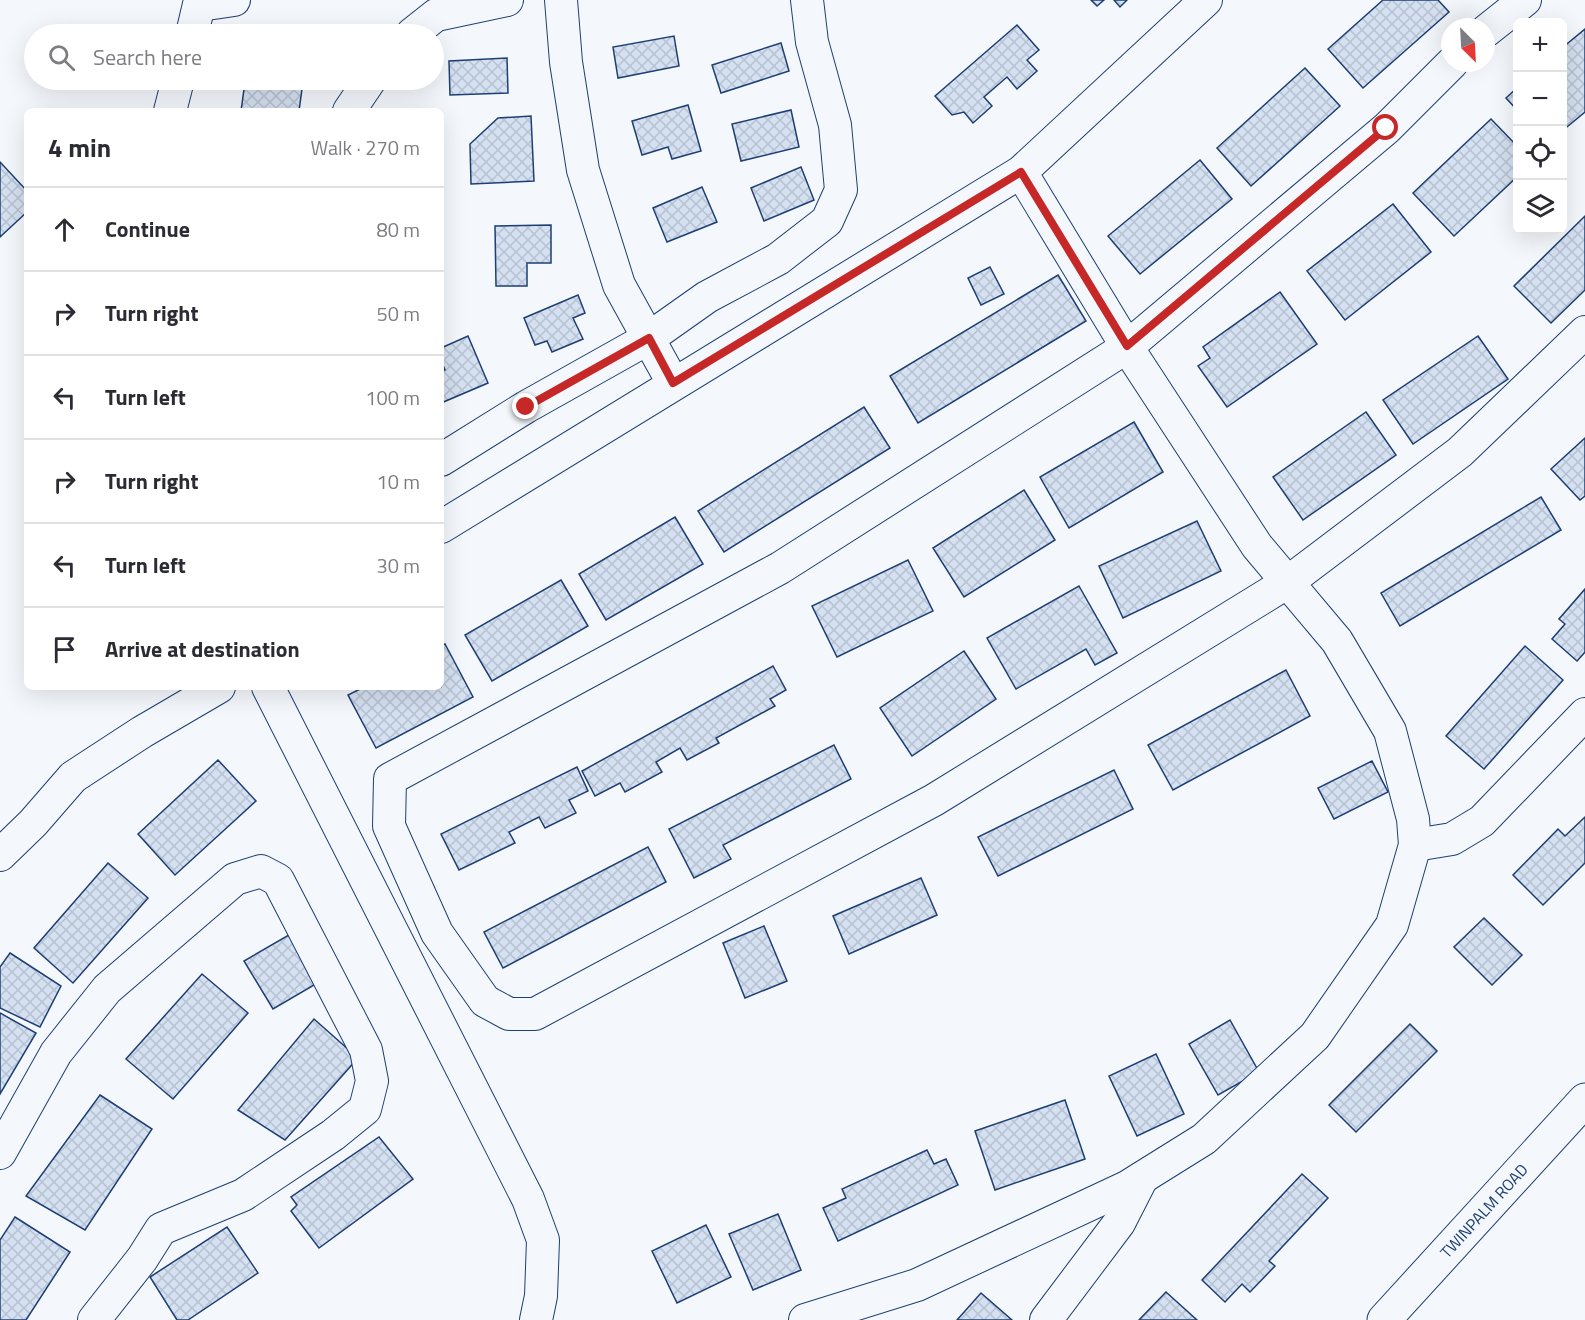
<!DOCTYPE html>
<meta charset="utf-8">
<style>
:root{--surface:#fff;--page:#f7f7f7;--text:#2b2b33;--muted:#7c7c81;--line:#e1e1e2}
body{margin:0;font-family:"Titillium Web",sans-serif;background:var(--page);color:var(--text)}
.controls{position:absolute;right:18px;top:18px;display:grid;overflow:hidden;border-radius:9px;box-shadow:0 6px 24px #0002}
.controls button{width:54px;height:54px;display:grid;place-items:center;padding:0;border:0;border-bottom:2px solid var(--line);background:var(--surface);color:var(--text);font:30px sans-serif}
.compass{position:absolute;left:1441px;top:18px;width:54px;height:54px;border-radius:50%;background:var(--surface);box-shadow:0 6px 24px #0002;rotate:156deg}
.stop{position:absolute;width:18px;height:18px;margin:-14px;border:4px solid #c62828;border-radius:50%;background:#fff}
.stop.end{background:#c62828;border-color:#fff;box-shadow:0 2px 6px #0008}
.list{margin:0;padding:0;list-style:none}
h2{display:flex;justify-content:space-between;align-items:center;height:78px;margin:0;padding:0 24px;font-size:26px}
h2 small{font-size:20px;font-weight:400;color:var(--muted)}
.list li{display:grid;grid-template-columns:39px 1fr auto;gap:18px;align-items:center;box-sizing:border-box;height:84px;padding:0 24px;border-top:2px solid var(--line)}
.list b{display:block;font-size:22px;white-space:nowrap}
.list em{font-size:20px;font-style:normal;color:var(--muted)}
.icon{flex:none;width:33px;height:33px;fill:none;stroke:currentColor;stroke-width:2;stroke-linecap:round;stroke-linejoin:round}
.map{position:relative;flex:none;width:1585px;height:1320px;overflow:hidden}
.search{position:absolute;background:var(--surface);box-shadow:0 6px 24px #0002;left:24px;top:24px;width:420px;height:66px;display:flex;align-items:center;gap:15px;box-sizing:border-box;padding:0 21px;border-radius:33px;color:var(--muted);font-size:22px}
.panel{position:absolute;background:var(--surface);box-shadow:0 6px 24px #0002;left:24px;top:108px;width:420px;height:582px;border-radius:9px}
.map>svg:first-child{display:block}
.building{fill:url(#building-cross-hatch);stroke:#1d3f73;stroke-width:1.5}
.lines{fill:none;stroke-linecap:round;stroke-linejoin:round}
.minor-casing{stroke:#1d3f73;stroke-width:34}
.major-casing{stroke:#1d3f73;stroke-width:35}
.minor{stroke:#f4f7fb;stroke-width:32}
.major{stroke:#f4f7fb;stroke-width:33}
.route{stroke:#c62828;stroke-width:8}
.labels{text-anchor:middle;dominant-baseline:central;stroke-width:4.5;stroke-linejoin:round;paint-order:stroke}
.street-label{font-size:16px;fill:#1d3f73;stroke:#f4f7fb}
</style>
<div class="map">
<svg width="1585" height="1320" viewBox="0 0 1585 1320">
<defs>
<pattern id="building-cross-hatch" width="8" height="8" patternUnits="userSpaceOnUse" patternTransform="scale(1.5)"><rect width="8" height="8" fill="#d5e0f0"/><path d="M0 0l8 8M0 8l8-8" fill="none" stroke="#b6c1d1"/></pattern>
</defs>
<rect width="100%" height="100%" fill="#f4f7fb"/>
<g class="building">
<polygon points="1091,0 1104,0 1097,6"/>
<polygon points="1114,0 1127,0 1120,7"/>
<polygon points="1383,0 1438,0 1449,12 1363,88 1328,49"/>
<polygon points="1017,25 1039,50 1027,60 1037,71 1017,89 1007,77 984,97 992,106 973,123 964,112 952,115 935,96"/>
<polygon points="1585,29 1585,112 1562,131 1562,48"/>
<polygon points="674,36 679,66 618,78 613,47"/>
<polygon points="781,43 789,71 721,93 712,65"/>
<polygon points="507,58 508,93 450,95 449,61"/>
<polygon points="1305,68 1340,106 1251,186 1217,148"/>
<polygon points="245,82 302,89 299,111 241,111"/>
<polygon points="1518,87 1518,111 1506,98"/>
<polygon points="688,105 701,151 672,159 668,147 642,155 632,121"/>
<polygon points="791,110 799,147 741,161 732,124"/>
<polygon points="531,116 534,181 471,184 470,144 498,118"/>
<polygon points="1491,119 1518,147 1518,176 1454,236 1413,193"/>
<polygon points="1200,160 1232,199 1140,274 1108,236"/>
<polygon points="0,162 27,191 27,212 0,237"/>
<polygon points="801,167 814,200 764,221 751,188"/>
<polygon points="702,187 717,222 667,242 653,208"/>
<polygon points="1393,204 1431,252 1345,320 1307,271"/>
<polygon points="1585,216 1585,290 1551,323 1514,286"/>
<polygon points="551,225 551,263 527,263 527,286 496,286 495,226"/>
<polygon points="990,267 1004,294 981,305 968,278"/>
<polygon points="1058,275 1086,321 918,423 890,376"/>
<polygon points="1280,292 1317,344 1227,407 1198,366 1210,358 1203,347"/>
<polygon points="578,295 585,313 573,318 583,339 552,352 547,341 535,345 524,318"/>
<polygon points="468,336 488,383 441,403 441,372 445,370 441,360 441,348"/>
<polygon points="1478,336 1508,379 1413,444 1383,400"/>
<polygon points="864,407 890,448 724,552 698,511"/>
<polygon points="1366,412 1396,455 1303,520 1273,477"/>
<polygon points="1134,422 1163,472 1069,528 1040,477"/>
<polygon points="1585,438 1585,496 1580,500 1551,469"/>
<polygon points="1024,490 1055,540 964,597 933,548"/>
<polygon points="1541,497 1561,530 1400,626 1381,593"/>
<polygon points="675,517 703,564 606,620 579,574"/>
<polygon points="1197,521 1221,571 1123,618 1099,566"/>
<polygon points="908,560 933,611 837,657 812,606"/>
<polygon points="561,580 588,626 492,681 465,635"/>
<polygon points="1079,586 1117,653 1095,665 1086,649 1016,689 987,638"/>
<polygon points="1585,589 1585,652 1577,661 1552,639 1565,624 1559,619"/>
<polygon points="445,644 473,697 376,748 348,695 364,687 441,687 441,647"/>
<polygon points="1525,646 1563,680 1484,769 1446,736"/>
<polygon points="964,651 996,699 912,756 880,708"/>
<polygon points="773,666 786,690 770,699 775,706 716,738 719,743 687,760 680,748 656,762 662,772 625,792 620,783 595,796 582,771"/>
<polygon points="1286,670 1310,716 1173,790 1148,745"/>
<polygon points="834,745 851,779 723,845 731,859 694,878 669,829"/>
<polygon points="218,760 256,801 175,875 138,834"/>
<polygon points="1372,761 1388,792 1334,819 1318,788"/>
<polygon points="577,767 588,791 569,800 576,813 545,828 539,817 509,832 515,843 459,870 441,834"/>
<polygon points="1114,770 1133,809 998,876 978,837"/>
<polygon points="1585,817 1585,863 1543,905 1513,875 1558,829 1565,836"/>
<polygon points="648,847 666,882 503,968 484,932"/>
<polygon points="108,863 148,898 73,983 34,948"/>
<polygon points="921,878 937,915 849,954 833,916"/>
<polygon points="1484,918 1522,955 1492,985 1454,947"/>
<polygon points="764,926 787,981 745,998 723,943"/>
<polygon points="294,932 321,981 273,1009 244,961"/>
<polygon points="10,953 61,986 40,1027 0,1008 0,967"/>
<polygon points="202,974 248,1013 173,1099 126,1059"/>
<polygon points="0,1013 36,1033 0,1094"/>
<polygon points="314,1019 358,1058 285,1140 238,1110"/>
<polygon points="1230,1020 1259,1072 1218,1095 1189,1044"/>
<polygon points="1410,1024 1437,1051 1356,1132 1329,1105"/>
<polygon points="1156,1054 1184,1114 1137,1136 1109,1076"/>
<polygon points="100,1095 152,1129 85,1230 26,1196"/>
<polygon points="1065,1100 1085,1159 995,1190 975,1131"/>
<polygon points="379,1137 413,1179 319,1248 291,1211 297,1205 291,1197"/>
<polygon points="927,1150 934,1164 946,1159 958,1185 838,1241 823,1208 846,1198 842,1189"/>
<polygon points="1302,1174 1328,1198 1269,1261 1275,1266 1250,1292 1242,1284 1225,1302 1202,1280"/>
<polygon points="778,1214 801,1270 753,1290 729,1234"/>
<polygon points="15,1217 70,1252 26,1320 0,1320 0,1240"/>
<polygon points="706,1225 731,1277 677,1303 652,1251"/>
<polygon points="227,1227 258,1273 188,1320 177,1320 150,1277"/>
<polygon points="1166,1292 1197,1320 1139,1320"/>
<polygon points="981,1293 1012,1320 957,1320"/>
</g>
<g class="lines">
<defs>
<g id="minor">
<polyline points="561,0 566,62 583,170 619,285 673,383"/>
<polyline points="200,5 234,0"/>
<polyline points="1486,31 1525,0"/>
<polyline points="192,34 200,0"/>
<polyline points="412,34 436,15 507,0"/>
<polyline points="1452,63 1387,128 1127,347 780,568 390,779 389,826 437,933 485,1001 509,1014 535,1014 934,800 1288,582 1460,452 1585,332"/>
<polyline points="170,111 178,80"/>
<polyline points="349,111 370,80"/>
<polyline points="441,460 526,407 649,338 707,297 778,259 827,221 841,190 835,125 812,42 807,0"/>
<polyline points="441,527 1021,172 1206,0"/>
<polyline points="268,687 528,1199 543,1240 541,1296 536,1320"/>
<polyline points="1415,845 1452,839 1482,821 1585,714"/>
<polyline points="0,855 33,823 73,777 142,732 219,687"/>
<polyline points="0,1153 56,1053 107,989 235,879 261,871 278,880 366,1050 372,1081 365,1109 333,1135 243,1195 161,1229 142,1259 94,1320"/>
<polyline points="805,1320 917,1285 1127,1187 1204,1139 1315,1036 1392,925 1415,845 1413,819 1390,731 1337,641 1257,546 1127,347 1021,172"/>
<polyline points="1046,1320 1119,1223 1142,1178"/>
</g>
<g id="major">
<path id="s1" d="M1384,1320L1585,1100"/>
</g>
</defs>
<use href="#minor" class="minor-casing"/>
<use href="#major" class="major-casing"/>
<use href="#minor" class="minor"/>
<use href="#major" class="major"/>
</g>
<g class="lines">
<polyline class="route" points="526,407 649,338 673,383 1021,172 1127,346 1386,128"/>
</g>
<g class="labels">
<g class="street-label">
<text stroke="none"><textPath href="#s1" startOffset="148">TWINPALM ROAD</textPath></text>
</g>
</g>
</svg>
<div class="controls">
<button>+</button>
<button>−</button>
<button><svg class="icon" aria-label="locate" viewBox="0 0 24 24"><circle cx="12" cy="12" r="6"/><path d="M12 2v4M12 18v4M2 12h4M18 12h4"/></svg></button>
<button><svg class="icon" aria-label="layers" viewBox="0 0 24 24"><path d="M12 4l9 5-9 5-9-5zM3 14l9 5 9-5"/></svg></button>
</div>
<svg class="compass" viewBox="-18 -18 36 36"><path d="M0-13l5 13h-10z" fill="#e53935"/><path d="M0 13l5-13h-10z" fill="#7c7c81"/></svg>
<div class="stop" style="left:1386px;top:128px"></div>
<div class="stop end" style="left:526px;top:407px"></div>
<div class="search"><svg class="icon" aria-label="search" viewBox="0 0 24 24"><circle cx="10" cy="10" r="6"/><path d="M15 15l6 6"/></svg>Search here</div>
<section class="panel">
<h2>4 min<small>Walk · 270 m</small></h2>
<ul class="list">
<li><svg class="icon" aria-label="ahead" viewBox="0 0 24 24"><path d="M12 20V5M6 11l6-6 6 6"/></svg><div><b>Continue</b></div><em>80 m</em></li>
<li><svg class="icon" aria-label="right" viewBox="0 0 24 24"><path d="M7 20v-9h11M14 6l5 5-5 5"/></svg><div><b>Turn right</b></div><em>50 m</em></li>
<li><svg class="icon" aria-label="left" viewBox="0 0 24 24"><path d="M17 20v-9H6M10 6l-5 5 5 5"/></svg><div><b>Turn left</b></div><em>100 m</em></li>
<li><svg class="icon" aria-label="right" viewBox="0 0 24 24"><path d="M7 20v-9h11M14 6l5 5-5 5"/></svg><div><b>Turn right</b></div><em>10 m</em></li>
<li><svg class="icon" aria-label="left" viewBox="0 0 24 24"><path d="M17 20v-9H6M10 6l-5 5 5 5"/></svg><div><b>Turn left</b></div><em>30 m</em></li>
<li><svg class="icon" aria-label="arrive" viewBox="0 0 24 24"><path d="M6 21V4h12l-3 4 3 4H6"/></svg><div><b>Arrive at destination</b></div></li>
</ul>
</section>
</div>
